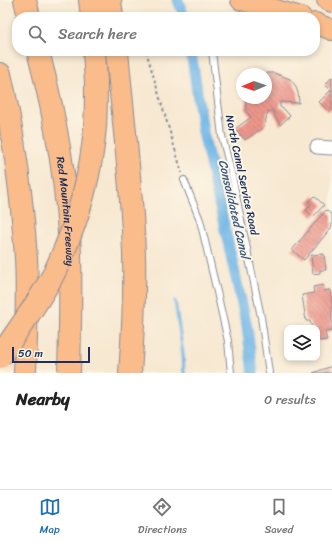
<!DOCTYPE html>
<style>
:root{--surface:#fff;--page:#f2f2f2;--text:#222;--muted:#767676;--line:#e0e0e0;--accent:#1f6fb2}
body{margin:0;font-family:Sriracha,sans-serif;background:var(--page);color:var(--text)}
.controls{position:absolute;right:12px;bottom:12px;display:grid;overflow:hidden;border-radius:8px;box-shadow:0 2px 6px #0003}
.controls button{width:36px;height:36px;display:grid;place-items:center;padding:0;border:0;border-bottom:1px solid var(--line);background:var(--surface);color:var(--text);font:20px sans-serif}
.compass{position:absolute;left:236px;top:68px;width:36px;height:36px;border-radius:50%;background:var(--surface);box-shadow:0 2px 6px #0003;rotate:268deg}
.scale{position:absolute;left:12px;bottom:10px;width:78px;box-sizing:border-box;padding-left:4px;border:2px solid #1b2f5e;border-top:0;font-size:11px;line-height:14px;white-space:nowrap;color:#1b2f5e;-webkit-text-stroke:3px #fcf5e5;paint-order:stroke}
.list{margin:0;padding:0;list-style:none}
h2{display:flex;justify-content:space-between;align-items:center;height:52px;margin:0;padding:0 16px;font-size:17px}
h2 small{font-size:13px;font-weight:400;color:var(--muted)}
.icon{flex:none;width:22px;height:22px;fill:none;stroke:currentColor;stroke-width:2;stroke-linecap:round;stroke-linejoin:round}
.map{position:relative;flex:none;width:332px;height:373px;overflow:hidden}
.search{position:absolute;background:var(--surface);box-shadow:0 2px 6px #0003;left:12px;right:12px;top:12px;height:44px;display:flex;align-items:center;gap:10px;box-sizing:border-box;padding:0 14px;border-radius:16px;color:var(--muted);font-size:15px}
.sheet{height:116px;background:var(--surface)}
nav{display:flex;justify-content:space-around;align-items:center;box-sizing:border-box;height:56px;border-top:1px solid var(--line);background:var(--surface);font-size:11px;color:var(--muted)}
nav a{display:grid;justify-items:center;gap:2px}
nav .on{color:var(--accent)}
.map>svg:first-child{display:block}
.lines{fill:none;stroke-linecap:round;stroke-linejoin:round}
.stream{stroke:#70b6e7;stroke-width:3}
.canal{stroke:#70b6e7;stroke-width:11}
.building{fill:url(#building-back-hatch)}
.lane-casing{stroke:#898c98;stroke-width:8}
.street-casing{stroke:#898c98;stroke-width:15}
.primary-casing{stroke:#898c98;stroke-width:22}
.highway-casing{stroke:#898c98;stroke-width:24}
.path{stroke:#898c98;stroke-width:2;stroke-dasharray:3 3;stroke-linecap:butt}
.lane{stroke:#fff;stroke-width:6}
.street{stroke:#fff;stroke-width:13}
.primary{stroke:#f9bc8a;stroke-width:20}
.highway{stroke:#f9bc8a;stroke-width:22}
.highway-bridge-casing{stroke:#898c98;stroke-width:24;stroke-linecap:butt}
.highway-bridge{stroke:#f9bc8a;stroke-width:22}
.labels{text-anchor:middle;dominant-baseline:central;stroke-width:4;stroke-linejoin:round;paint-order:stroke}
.street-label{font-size:11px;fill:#1b2f5e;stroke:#fcf5e5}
.water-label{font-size:12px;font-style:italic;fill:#355887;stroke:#fcf5e5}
</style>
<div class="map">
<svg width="332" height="373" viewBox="0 0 332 373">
<defs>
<pattern id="building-back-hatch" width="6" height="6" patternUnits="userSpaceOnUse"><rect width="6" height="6" fill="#ee978c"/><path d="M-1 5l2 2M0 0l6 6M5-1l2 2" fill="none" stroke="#c07c76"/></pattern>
</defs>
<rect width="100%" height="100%" fill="#fcf5e5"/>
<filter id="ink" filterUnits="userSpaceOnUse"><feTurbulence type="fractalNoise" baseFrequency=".025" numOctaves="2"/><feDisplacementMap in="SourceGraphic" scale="8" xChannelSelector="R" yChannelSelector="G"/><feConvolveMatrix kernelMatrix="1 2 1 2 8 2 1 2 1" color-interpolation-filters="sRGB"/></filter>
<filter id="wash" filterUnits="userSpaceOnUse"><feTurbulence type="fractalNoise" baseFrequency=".012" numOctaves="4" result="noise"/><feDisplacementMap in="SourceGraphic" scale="16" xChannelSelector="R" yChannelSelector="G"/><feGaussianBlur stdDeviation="0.9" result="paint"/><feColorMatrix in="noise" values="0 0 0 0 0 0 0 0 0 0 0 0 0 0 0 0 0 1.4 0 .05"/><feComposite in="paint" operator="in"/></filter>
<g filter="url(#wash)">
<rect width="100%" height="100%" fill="#f7e8d1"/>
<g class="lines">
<polyline class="stream" points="175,301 183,354 184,373"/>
<g class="canal">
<polyline points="178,0 184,17"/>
<polyline points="191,51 203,132 247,327 253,373"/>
</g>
</g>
<g id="blocks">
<g class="building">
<polygon points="267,73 274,73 290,79 295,85 298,93 299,103 280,102 280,107 285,110 290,116 280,125 273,111 268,111 264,127 245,140 235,129 251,117 246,111 246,98 266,98 266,76"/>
<polygon points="332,77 332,109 329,112 319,102 331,90 325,85"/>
<polygon points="314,196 324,205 313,217 306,210 311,205 308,202"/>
<polygon points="326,210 332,215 332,227 304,260 292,250"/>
<polygon points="324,254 326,270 320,270 320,273 313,274 311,255"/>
<polygon points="323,285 324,291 330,290 332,304 332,331 325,332 327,340 319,341 318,335 317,335 317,328 312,328 310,321 306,321 302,295 314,293 313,287"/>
<polygon points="332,366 332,373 313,373"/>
</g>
</g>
</g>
<g filter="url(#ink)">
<use href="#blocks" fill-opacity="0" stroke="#898c98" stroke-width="1"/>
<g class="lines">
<defs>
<g id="lane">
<polyline points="212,51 222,136 232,176 261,317 269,373"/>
<polyline points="184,180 200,220 217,292 228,341 231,373"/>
</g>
<polyline id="street" points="317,147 332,148"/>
<g id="primary">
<polyline points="241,0 301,17"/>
<polyline points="327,0 332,2"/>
<polyline points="315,23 332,30"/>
</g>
<g id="highway">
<polyline points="25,0 29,17"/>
<polyline points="90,0 92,17"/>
<polyline points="110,0 112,17"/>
<path id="s1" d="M38,51C55,115 68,188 70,255C71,294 70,334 69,373"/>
<polyline points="94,51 96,82"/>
<path d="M117,51C123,119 132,186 134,254C135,294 133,334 130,373"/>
<path d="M0,74C14,134 22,197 26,258C28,296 26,335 25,373"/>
</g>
</defs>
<use href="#lane" class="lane-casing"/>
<use href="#street" class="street-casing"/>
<use href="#primary" class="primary-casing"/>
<use href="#highway" class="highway-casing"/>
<polyline class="path" points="146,51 182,173"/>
<use href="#lane" class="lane"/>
<use href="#street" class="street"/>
<use href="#primary" class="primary"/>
<use href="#highway" class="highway"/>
<defs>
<path id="highway-bridge" d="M0,357C17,330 38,304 53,275C75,230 91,178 95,127C96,112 96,97 96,82"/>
</defs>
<use href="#highway-bridge" class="highway-bridge-casing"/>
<use href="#highway-bridge" class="highway-bridge"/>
</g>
</g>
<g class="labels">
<g class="street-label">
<text transform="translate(242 175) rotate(78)">North Canal Service Road</text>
<text stroke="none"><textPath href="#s1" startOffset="163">Red Mountain Freeway</textPath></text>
</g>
<g class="water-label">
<text transform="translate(234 209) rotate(77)">Consolidated Canal</text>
</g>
</g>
</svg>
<div class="controls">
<button><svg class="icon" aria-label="layers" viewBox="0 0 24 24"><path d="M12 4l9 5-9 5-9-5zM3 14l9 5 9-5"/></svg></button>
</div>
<svg class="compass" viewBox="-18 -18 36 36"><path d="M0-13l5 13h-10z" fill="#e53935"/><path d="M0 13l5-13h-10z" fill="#767676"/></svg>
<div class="scale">50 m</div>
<div class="search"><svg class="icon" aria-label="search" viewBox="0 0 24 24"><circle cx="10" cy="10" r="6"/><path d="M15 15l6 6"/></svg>Search here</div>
</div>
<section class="sheet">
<h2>Nearby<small>0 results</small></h2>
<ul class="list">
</ul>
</section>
<nav>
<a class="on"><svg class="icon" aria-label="map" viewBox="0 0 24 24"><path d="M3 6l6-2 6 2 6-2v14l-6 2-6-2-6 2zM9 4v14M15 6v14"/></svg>Map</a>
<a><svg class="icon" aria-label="directions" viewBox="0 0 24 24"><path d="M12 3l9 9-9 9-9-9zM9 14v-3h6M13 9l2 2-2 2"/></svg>Directions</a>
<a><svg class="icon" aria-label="saved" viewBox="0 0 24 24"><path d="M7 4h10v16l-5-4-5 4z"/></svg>Saved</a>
</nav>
